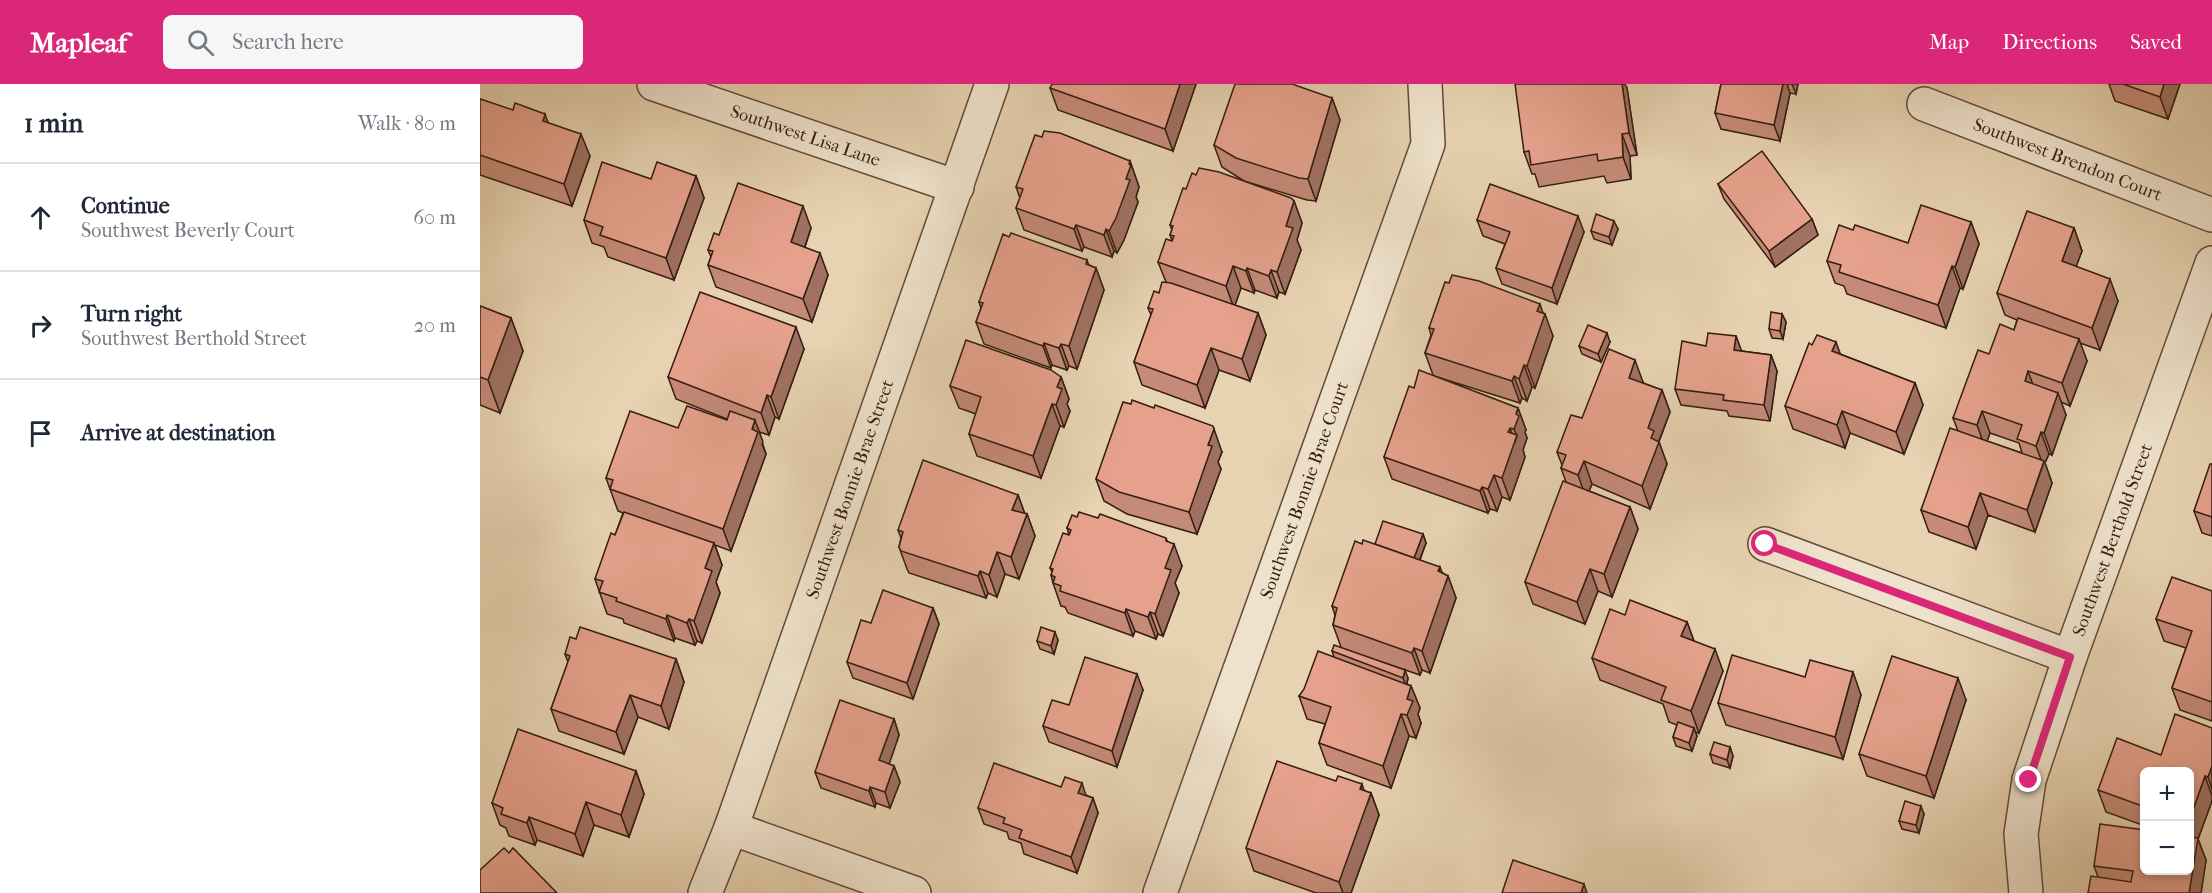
<!DOCTYPE html>
<meta charset="utf-8">
<style>
:root{--surface:#fff;--page:#f6f6f7;--text:#1f2937;--muted:#747a83;--line:#e0e1e3;--accent:#db2777}
body{margin:0;font-family:"IM FELL French Canon",serif;background:var(--page);color:var(--text)}
.controls{position:absolute;right:18px;bottom:18px;display:grid;overflow:hidden;border-radius:9px;box-shadow:0 3px 9px #0003}
.controls button{width:54px;height:54px;display:grid;place-items:center;padding:0;border:0;border-bottom:2px solid var(--line);background:var(--surface);color:var(--text);font:30px sans-serif}
.stop{position:absolute;width:18px;height:18px;margin:-14px;border:4px solid #db2777;border-radius:50%;background:#fff}
.stop.end{background:#db2777;border-color:#fff;box-shadow:0 2px 6px #0008}
.list{margin:0;padding:0;list-style:none}
h2{display:flex;justify-content:space-between;align-items:center;height:78px;margin:0;padding:0 24px;font-size:26px}
h2 small{font-size:20px;font-weight:400;color:var(--muted)}
.list li{display:grid;grid-template-columns:39px 1fr auto;gap:18px;align-items:center;box-sizing:border-box;height:108px;padding:0 24px;border-top:2px solid var(--line)}
.list b{display:block;font-size:22px;white-space:nowrap}
.list p{margin:0;font-size:20px;white-space:nowrap;color:var(--muted)}
.list em{font-size:20px;font-style:normal;color:var(--muted)}
.icon{flex:none;width:33px;height:33px;fill:none;stroke:currentColor;stroke-width:2;stroke-linecap:round;stroke-linejoin:round}
.map{position:relative;flex:none;width:1732px;height:809px;overflow:hidden}
header{display:flex;align-items:center;gap:36px;box-sizing:border-box;height:84px;padding:0 30px;background:var(--accent);color:#fff}
header strong{font-size:28px}
nav{display:flex;gap:33px;margin-inline-start:auto;font-size:21px}
.search{width:420px;height:54px;background:var(--page);display:flex;align-items:center;gap:15px;box-sizing:border-box;padding:0 21px;border-radius:9px;color:var(--muted);font-size:22px}
main{display:flex}
aside{flex:1;background:var(--surface)}
.map>svg:first-child{display:block}
.lines{fill:none;stroke-linecap:round;stroke-linejoin:round}
.minor-casing{stroke:#614a3a;stroke-width:36}
.minor{stroke:#efe2cc;stroke-width:33}
.wall{fill:#c58a78;stroke:#341d12;stroke-width:1.5;fill-rule:evenodd}
.shaded-wall{fill:#a07162;stroke:#341d12;stroke-width:1.5}
.building{fill:#e5a18c;stroke:#341d12;stroke-width:1.5}
.route{stroke:#db2777;stroke-width:8}
.labels{text-anchor:middle;dominant-baseline:central;stroke-width:6;stroke-linejoin:round;paint-order:stroke}
.street-label{font-size:18px;fill:#341d12;stroke:#efe2cc}
</style>
<header>
<strong>Mapleaf</strong>
<div class="search"><svg class="icon" aria-label="search" viewBox="0 0 24 24"><circle cx="10" cy="10" r="6"/><path d="M15 15l6 6"/></svg>Search here</div>
<nav><a>Map</a><a>Directions</a><a>Saved</a></nav>
</header>
<main>
<aside>
<h2>1 min<small>Walk · 80 m</small></h2>
<ul class="list">
<li><svg class="icon" aria-label="ahead" viewBox="0 0 24 24"><path d="M12 20V5M6 11l6-6 6 6"/></svg><div><b>Continue</b><p>Southwest Beverly Court</p></div><em>60 m</em></li>
<li><svg class="icon" aria-label="right" viewBox="0 0 24 24"><path d="M7 20v-9h11M14 6l5 5-5 5"/></svg><div><b>Turn right</b><p>Southwest Berthold Street</p></div><em>20 m</em></li>
<li><svg class="icon" aria-label="arrive" viewBox="0 0 24 24"><path d="M6 21V4h12l-3 4 3 4H6"/></svg><div><b>Arrive at destination</b></div></li>
</ul>
</aside>
<div class="map">
<svg width="1732" height="809" viewBox="0 0 1732 809">
<rect width="100%" height="100%" fill="#e7d2b1"/>
<filter id="stains"><feTurbulence type="fractalNoise" baseFrequency=".00333" numOctaves="4"/><feColorMatrix values="0 0 0 0 .2 0 0 0 0 .09 0 0 0 0 .02 0 0 0 .5 -.17"/></filter>
<radialGradient id="worn" r=".72"><stop offset=".6" stop-color="#630" stop-opacity="0"/><stop offset="1" stop-color="#630" stop-opacity=".3"/></radialGradient>
<g class="lines">
<defs>
<g id="minor">
<path id="s1" d="M174,0L477,103"/>
<path id="s2" d="M1444,20L1732,131"/>
<polyline points="1285,460 1590,573"/>
<polyline points="251,744 434,809"/>
<path id="s3" d="M225,809L251,744L512,0"/>
<path id="s4" d="M680,809L948,60L945,0"/>
<path id="s5" d="M1546,809L1541,750L1549,696L1590,573L1732,179"/>
</g>
</defs>
<use href="#minor" class="minor-casing"/>
<use href="#minor" class="minor"/>
</g>
<g class="wall">
<polygon points="716,0 693,67 578,26 570,4"/>
<polygon points="1241,0 1318,0 1316,10 1310,9 1300,57 1241,45 1235,29"/>
<polygon points="1629,0 1700,0 1688,35 1635,17"/>
<polygon points="1147,4 1157,71 1150,72 1151,95 1127,99 1124,92 1059,103 1055,90 1052,90 1044,68"/>
<polygon points="852,14 860,36 836,117 827,116 764,97 742,83 734,61"/>
<polygon points="0,15 68,39 110,72 92,122 0,91"/>
<polygon points="650,77 659,103 656,113 658,118 644,156 637,169 634,167 632,173 604,163 602,167 544,146 536,124 540,114 536,103"/>
<polygon points="216,92 224,114 194,196 128,173 124,163 112,159 104,136 171,95"/>
<polygon points="1238,100 1332,135 1338,151 1295,183 1244,115"/>
<polygon points="706,105 814,117 822,139 817,156 821,166 805,210 799,208 797,214 775,206 774,209 761,204 755,221 778,229 786,251 770,297 739,286 725,324 662,301 654,278 671,231 668,224 686,198 678,178 692,157 690,151 692,146 690,141"/>
<polygon points="997,136 1104,148 1077,220 1022,200 1016,184 1025,160 1003,152"/>
<polygon points="1491,138 1499,160 1483,205 1480,204 1466,244 1367,210 1364,202 1355,199 1347,177 1373,146 1428,159"/>
<polygon points="331,144 325,163 348,191 332,238 236,203 228,181 231,173 228,166 239,151"/>
<path d="M1594,144L1602,167L1596,182L1638,217L1620,266L1600,259L1607,277L1590,322L1581,318L1586,331L1572,371L1569,370L1565,379L1572,399L1555,448L1508,431L1496,465L1449,448L1441,426L1478,347L1473,334L1509,270L1534,246L1537,236L1525,231L1517,209ZM1510,349L1539,359L1542,369L1507,357Z"/>
<polygon points="1138,145 1132,161 1114,155 1111,147"/>
<polygon points="609,181 616,184 624,206 597,285 589,282 587,286 572,281 571,284 504,260 496,238 501,224 499,218"/>
<polygon points="0,222 31,234 43,267 20,329 0,321"/>
<polygon points="1063,229 1073,252 1055,304 1052,303 1047,317 1042,314 1040,319 954,292 1038,324 1046,346 1045,348 1047,354 1043,366 1045,373 1030,416 1022,413 1017,427 1010,425 1008,429 912,395 904,373 934,304 953,291 945,269 951,251 949,244"/>
<polygon points="1302,230 1306,238 1303,255 1292,254 1289,245"/>
<polygon points="1256,252 1261,267 1291,271 1297,287 1290,337 1249,332 1247,327 1201,321 1195,305 1226,262"/>
<polygon points="1130,258 1121,278 1102,270 1099,262"/>
<polygon points="324,265 299,335 295,333 289,351 279,348 286,370 251,467 235,461 242,481 236,498 240,509 222,559 217,557 215,561 195,554 194,557 144,539 143,535 127,530 115,495 135,451 143,429 138,427 126,394 198,344 247,336 247,335 196,315 188,293"/>
<polygon points="1360,270 1435,299 1443,321 1424,370 1370,349 1365,364 1313,345 1305,322"/>
<polygon points="581,293 589,315 587,320 590,327 584,343 580,342 561,394 497,372 489,350 496,330 479,324 470,302"/>
<polygon points="1163,298 1163,299 1182,306 1190,328 1179,358 1187,380 1170,425 1112,400 1109,407 1150,423 1158,445 1132,513 1118,507 1105,540 1053,520 1045,498 1086,398 1081,384 1082,381 1077,368 1102,334"/>
<polygon points="742,368 738,378 741,385 717,450 647,430 624,417 616,395"/>
<polygon points="1732,380 1732,452 1722,449 1714,427"/>
<polygon points="538,411 545,430 547,430 555,452 539,495 525,490 517,513 508,509 506,514 429,489 427,485 419,463 421,454 418,446"/>
<polygon points="587,444 688,458 702,482 695,499 699,509 683,552 678,550 676,555 655,547 653,552 588,529 585,523 581,522 573,499 571,491 572,488 570,484 589,451"/>
<polygon points="943,450 946,459 940,476 968,492 976,514 950,589 942,586 940,591 896,576 928,594 927,600 931,602 940,624 938,630 941,639 936,654 929,652 911,704 847,681 839,659 845,640 827,635 819,612 854,573 852,567 861,563 853,541 855,531 852,522 882,460 895,460"/>
<polygon points="1732,507 1732,637 1700,626 1692,604 1706,564 1684,557 1676,535"/>
<polygon points="453,524 459,540 433,615 373,594 367,578 391,539"/>
<polygon points="1145,531 1207,538 1214,557 1243,587 1219,649 1215,648 1217,652 1212,667 1196,662 1193,653 1197,641 1189,638 1183,620 1120,596 1112,574"/>
<polygon points="96,555 196,575 204,598 189,645 158,633 144,670 79,647 71,625 88,578 85,570"/>
<polygon points="578,556 574,570 560,565 557,557"/>
<polygon points="1325,593 1381,611 1363,675 1246,641 1238,619"/>
<polygon points="663,606 637,683 569,658 563,642 589,621"/>
<polygon points="1486,616 1454,714 1387,692 1379,670"/>
<polygon points="414,635 419,651 409,680 414,682 420,698 410,724 396,719 395,723 341,704 335,688"/>
<polygon points="1732,644 1732,717 1718,755 1726,776 1721,809 1608,809 1618,793 1614,782 1710,786 1710,687 1665,687 1665,742 1626,728 1618,706"/>
<polygon points="1250,663 1253,672 1250,684 1233,679 1230,670"/>
<polygon points="156,687 164,710 149,753 114,741 103,772 57,756 55,761 29,752 26,744 20,741 12,719"/>
<polygon points="856,697 891,709 899,731 871,809 836,809 774,787 766,764"/>
<polygon points="606,711 613,714 618,729 597,789 544,770 541,759 529,755 527,748 504,740 498,724"/>
<polygon points="1444,730 1439,749 1422,745 1419,737"/>
</g>
<g class="shaded-wall">
<polygon points="700,0 716,0 693,67 685,45"/>
<polygon points="1142,0 1145,0 1147,4 1157,71 1149,49"/>
<polygon points="1303,0 1307,0 1310,9 1300,57 1294,41"/>
<polygon points="1312,0 1318,0 1316,10"/>
<polygon points="1684,0 1700,0 1688,35 1680,13"/>
<polygon points="852,14 860,36 836,117 828,95"/>
<polygon points="65,30 73,52 63,37"/>
<polygon points="101,50 110,72 92,122 84,100"/>
<polygon points="1142,50 1150,72 1151,95 1143,73"/>
<polygon points="650,77 659,103 656,113 658,118 644,156 637,169 629,147 646,95"/>
<polygon points="216,92 224,114 194,196 186,174"/>
<polygon points="814,117 822,139 817,156 821,166 805,210 797,188 806,142"/>
<polygon points="323,122 331,144 319,180 311,158"/>
<polygon points="1098,132 1104,148 1077,220 1072,204"/>
<polygon points="1332,135 1338,151 1295,183 1289,167"/>
<polygon points="1134,137 1138,145 1132,161 1129,153"/>
<polygon points="1491,138 1499,160 1483,205 1475,183"/>
<polygon points="596,141 604,163 602,167 594,145"/>
<polygon points="1594,144 1602,167 1590,199 1582,177"/>
<polygon points="626,145 634,167 632,173 624,151"/>
<polygon points="340,169 348,191 332,238 323,215"/>
<polygon points="607,176 613,193 616,184 624,206 597,285 589,262"/>
<polygon points="753,182 761,204 754,224 746,202"/>
<polygon points="1472,182 1480,204 1466,244 1458,221"/>
<polygon points="767,184 775,206 774,209 766,187"/>
<polygon points="791,186 799,208 797,214 789,192"/>
<polygon points="1630,195 1638,217 1620,266 1612,244"/>
<polygon points="1060,220 1064,232 1065,230 1073,252 1055,304 1047,282 1057,227"/>
<polygon points="778,229 786,251 770,297 762,275"/>
<polygon points="1302,230 1306,238 1303,255 1300,247"/>
<polygon points="31,234 43,267 20,329 8,296"/>
<polygon points="316,243 324,265 299,335 291,313"/>
<polygon points="1127,249 1130,258 1121,278 1118,270"/>
<polygon points="1256,252 1262,268 1254,266"/>
<polygon points="1599,255 1607,277 1590,322 1582,299"/>
<polygon points="1356,258 1364,280 1352,267"/>
<polygon points="564,259 572,281 571,284 563,262"/>
<polygon points="581,260 589,282 587,286 579,264"/>
<polygon points="731,264 739,286 725,324 717,301"/>
<polygon points="1291,271 1297,287 1290,337 1284,321"/>
<polygon points="1155,276 1163,298 1157,316 1149,294"/>
<polygon points="1044,281 1052,303 1047,317 1039,295"/>
<polygon points="1548,287 1556,309 1545,297"/>
<polygon points="1034,292 1042,314 1040,319 1032,297"/>
<polygon points="581,293 589,315 587,320 590,327 584,343 576,321 577,303"/>
<polygon points="1435,299 1443,321 1424,370 1416,348"/>
<polygon points="1182,306 1190,328 1178,359 1179,358 1187,380 1170,425 1162,402 1168,344"/>
<polygon points="1578,309 1586,331 1572,371 1564,349"/>
<polygon points="287,311 295,333 289,351 281,329"/>
<polygon points="572,320 580,342 561,394 553,372"/>
<polygon points="1038,324 1046,346 1045,348 1047,354 1043,366 1045,373 1030,416 1022,394 1028,348 1030,344 1035,358 1037,352 1034,345 1036,330"/>
<polygon points="1362,327 1370,349 1365,364 1357,341"/>
<polygon points="1502,327 1510,349 1505,363 1497,341"/>
<polygon points="275,336 283,358 282,360 286,370 251,467 243,445"/>
<polygon points="734,345 742,368 738,378 741,385 717,450 709,428 728,361"/>
<polygon points="1561,348 1569,370 1565,379 1572,399 1555,448 1547,426 1563,381 1556,362"/>
<polygon points="1104,377 1112,400 1106,414 1098,391"/>
<polygon points="1014,391 1022,413 1017,427 1008,405"/>
<polygon points="1002,403 1010,425 1008,429 1000,407"/>
<polygon points="1500,409 1508,431 1496,465 1488,443"/>
<polygon points="538,411 546,433 532,426"/>
<polygon points="1150,423 1158,445 1132,513 1124,490"/>
<polygon points="547,430 555,452 539,495 531,473"/>
<polygon points="943,450 946,459 933,493 930,485"/>
<polygon points="686,454 691,467 694,460 702,482 695,499 699,509 683,552 675,530 685,484"/>
<polygon points="234,459 242,481 236,498 240,509 222,559 214,537 225,484"/>
<polygon points="517,468 525,490 517,513 509,491"/>
<polygon points="960,483 966,498 968,492 976,514 950,589 942,567"/>
<polygon points="1110,485 1118,507 1105,540 1097,518"/>
<polygon points="500,487 508,509 506,514 498,492"/>
<polygon points="453,524 459,540 433,615 427,599"/>
<polygon points="646,525 655,547 653,552 645,529"/>
<polygon points="670,528 678,550 676,555 668,533"/>
<polygon points="187,531 195,554 194,557 186,535"/>
<polygon points="209,535 217,557 215,561 207,539"/>
<polygon points="1207,538 1215,560 1201,552"/>
<polygon points="575,548 578,556 574,570 571,562"/>
<polygon points="934,564 942,586 940,591 932,569"/>
<polygon points="1235,565 1243,587 1219,649 1211,627"/>
<polygon points="196,575 204,598 189,645 181,622"/>
<polygon points="925,586 928,594 926,602 923,594"/>
<polygon points="1373,588 1381,611 1363,675 1355,653"/>
<polygon points="657,590 663,606 637,683 632,667"/>
<polygon points="1478,594 1486,616 1454,714 1446,692"/>
<polygon points="931,602 940,624 938,630 941,639 936,654 927,631 927,615"/>
<polygon points="150,611 158,633 144,670 136,648"/>
<polygon points="921,630 929,652 911,704 903,682"/>
<polygon points="414,635 419,651 405,692 399,676"/>
<polygon points="1214,644 1217,652 1212,667 1209,659"/>
<polygon points="1250,663 1253,672 1250,684 1247,676"/>
<polygon points="414,682 420,698 410,724 405,708"/>
<polygon points="1732,682 1732,705 1728,693"/>
<polygon points="156,687 164,710 149,753 141,731"/>
<polygon points="1725,692 1732,712 1732,717 1718,755 1726,776 1721,809 1709,809 1716,761 1710,743 1710,734"/>
<polygon points="602,699 607,715 598,709"/>
<polygon points="882,700 888,718 891,709 899,731 871,809 863,809 859,798"/>
<polygon points="390,703 396,719 395,723 389,707"/>
<polygon points="613,714 618,729 597,789 591,773"/>
<polygon points="106,718 114,741 103,772 95,750"/>
<polygon points="1441,722 1444,730 1439,749 1436,741"/>
<polygon points="49,733 57,756 55,761 47,739"/>
<polygon points="1104,800 1107,809 1101,809"/>
</g>
<g class="building">
<polygon points="572,0 700,0 685,45 570,4"/>
<polygon points="755,0 812,0 852,14 828,95 819,94 756,74 734,61"/>
<polygon points="1035,0 1142,0 1149,49 1142,50 1143,73 1118,77 1117,70 1051,81 1049,67 1044,68"/>
<polygon points="1241,0 1303,0 1294,41 1235,29"/>
<polygon points="1643,0 1684,0 1680,13"/>
<polygon points="0,15 33,26 35,19 65,30 63,37 101,50 84,100 0,71"/>
<polygon points="564,47 580,49 650,77 649,80 651,81 646,95 650,96 636,134 629,147 626,145 624,151 596,141 594,145 536,124 543,105 536,103 555,51 562,53"/>
<polygon points="1282,67 1332,135 1289,167 1238,100"/>
<polygon points="122,78 171,95 177,78 216,92 186,174 120,151 123,143 104,136"/>
<polygon points="719,84 739,88 811,114 814,117 806,142 813,144 797,188 791,186 789,192 767,184 766,187 753,182 746,202 678,178 686,155 692,157 694,152 690,151 693,142 690,141 703,104 706,105 712,89 716,91"/>
<polygon points="258,99 323,122 311,158 340,169 323,215 228,181 233,167 228,166 234,149 239,151"/>
<polygon points="1010,100 1098,132 1072,204 1016,184 1030,148 997,136"/>
<polygon points="1441,121 1491,138 1475,183 1472,182 1458,221 1359,188 1361,181 1347,177 1359,141 1373,146 1375,141 1428,159"/>
<polygon points="1547,127 1594,144 1582,177 1630,195 1612,244 1517,209"/>
<polygon points="1116,130 1134,137 1129,153 1111,147"/>
<polygon points="531,149 607,176 606,180 616,184 589,262 581,260 579,264 564,259 563,262 496,238 503,219 499,218 523,150 529,153"/>
<polygon points="972,191 999,197 1060,220 1057,227 1065,230 1047,282 1044,281 1039,295 1034,292 1032,297 945,269 954,245 949,244 965,198 969,199"/>
<polygon points="682,198 691,199 778,229 762,275 731,264 717,301 654,278 673,225 668,224 674,207 679,209"/>
<polygon points="220,208 316,243 291,313 287,311 281,329 188,293"/>
<polygon points="0,222 31,234 8,296 0,293"/>
<polygon points="1291,228 1302,230 1300,247 1289,245"/>
<polygon points="1538,234 1599,255 1582,299 1548,287 1545,297 1578,309 1564,349 1561,348 1556,362 1537,355 1542,341 1502,327 1497,341 1473,334 1498,266 1509,270 1520,240 1534,246"/>
<polygon points="1108,241 1127,249 1118,270 1099,262"/>
<polygon points="1228,249 1256,252 1254,266 1291,271 1284,321 1243,316 1244,311 1195,305 1202,257 1226,262"/>
<polygon points="1337,251 1356,258 1352,267 1435,299 1416,348 1362,327 1357,341 1305,322 1329,259 1332,261"/>
<polygon points="486,256 571,286 581,293 577,303 582,305 576,321 572,320 553,372 489,350 501,313 470,302"/>
<polygon points="1129,265 1155,276 1149,294 1182,306 1168,344 1174,347 1171,354 1179,358 1162,402 1104,377 1098,391 1081,384 1086,371 1077,368 1091,331 1102,334"/>
<polygon points="939,286 1038,324 1036,330 1039,332 1034,345 1030,344 1028,348 1037,351 1022,394 1014,391 1008,405 1002,403 1000,407 904,373 929,302 934,304"/>
<polygon points="652,316 674,324 675,321 733,342 734,345 728,361 732,362 709,428 639,408 616,395 643,318 651,320"/>
<polygon points="207,322 247,336 250,327 275,336 272,345 278,348 243,445 130,405 133,396 126,394 150,327 198,344"/>
<polygon points="1470,344 1564,377 1547,426 1500,409 1488,443 1441,426"/>
<polygon points="443,376 538,411 532,426 547,430 531,473 517,468 509,491 500,487 498,492 421,467 419,463 423,448 418,446"/>
<polygon points="1730,380 1732,380 1732,433 1714,427"/>
<polygon points="1083,397 1150,423 1124,490 1110,485 1097,518 1045,498"/>
<polygon points="144,428 234,459 225,484 232,487 214,537 209,535 207,539 187,531 186,535 136,517 137,514 119,508 123,497 115,495 131,449 135,451"/>
<polygon points="599,428 618,434 620,430 686,454 686,457 694,460 685,484 691,486 675,530 670,528 668,533 646,525 645,529 580,507 581,502 573,499 575,493 571,491 573,485 570,484 583,449 589,451 591,446 587,444 592,431 597,433"/>
<polygon points="903,437 943,450 934,474 895,460"/>
<polygon points="883,456 960,483 958,487 968,492 942,567 934,564 932,569 853,541 857,524 852,522 875,457 882,460"/>
<polygon points="1692,493 1732,507 1732,618 1692,604 1712,547 1676,535"/>
<polygon points="403,506 453,524 427,599 367,578 381,536 391,539"/>
<polygon points="1150,516 1207,538 1201,552 1235,565 1211,627 1181,616 1186,603 1112,574 1130,525 1145,531"/>
<polygon points="100,543 196,575 181,622 150,611 136,648 71,625 90,572 85,570 90,553 96,555"/>
<polygon points="561,543 575,548 571,562 557,557"/>
<polygon points="854,561 925,586 923,594 852,567"/>
<polygon points="838,567 931,602 927,615 933,617 927,631 921,630 903,682 839,659 851,623 819,612 824,605"/>
<polygon points="1252,571 1325,593 1330,576 1373,588 1355,653 1238,619"/>
<polygon points="1412,572 1478,594 1446,692 1379,670"/>
<polygon points="605,573 657,590 632,667 563,642 572,616 589,621"/>
<polygon points="360,616 414,635 399,676 414,682 405,708 390,703 389,707 335,688"/>
<polygon points="1695,630 1732,644 1732,682 1728,693 1725,692 1710,734 1710,687 1665,687 1665,723 1618,706 1637,654 1681,671"/>
<polygon points="1198,638 1214,644 1209,659 1193,653"/>
<polygon points="38,645 156,687 141,731 106,718 95,750 49,733 47,739 21,730 23,724 12,719"/>
<polygon points="1234,658 1250,663 1247,676 1230,670"/>
<polygon points="797,677 856,697 858,692 882,700 880,705 891,709 859,798 766,764"/>
<polygon points="514,679 581,703 585,693 602,699 598,709 613,714 591,773 539,754 542,746 523,739 525,734 498,724"/>
<polygon points="1425,717 1441,722 1436,741 1419,737"/>
<polygon points="1620,740 1665,746 1665,786 1710,786 1710,753 1718,754 1709,809 1608,809 1611,792 1651,798 1653,787 1614,782"/>
<polygon points="24,764 29,769 33,764 77,809 0,809 0,786"/>
<polygon points="1033,776 1104,800 1101,809 1022,809"/>
</g>
<g class="lines">
<polyline class="route" points="1285,460 1590,573 1549,696"/>
</g>
<g class="labels">
<g class="street-label">
<text stroke="none"><textPath href="#s1" startOffset="160">Southwest Lisa Lane</textPath></text>
<text stroke="none"><textPath href="#s2" startOffset="154">Southwest Brendon Court</textPath></text>
<text stroke="none"><textPath href="#s3" startOffset="429">Southwest Bonnie Brae Street</textPath></text>
<text stroke="none"><textPath href="#s4" startOffset="428">Southwest Bonnie Brae Court</textPath></text>
<text stroke="none"><textPath href="#s5" startOffset="368">Southwest Berthold Street</textPath></text>
</g>
</g>
<rect width="100%" height="100%" filter="url(#stains)"/>
<rect width="100%" height="100%" fill="url(#worn)"/>
</svg>
<div class="controls">
<button>+</button>
<button>−</button>
</div>
<div class="stop" style="left:1285px;top:460px"></div>
<div class="stop end" style="left:1549px;top:696px"></div>
</div>
</main>
